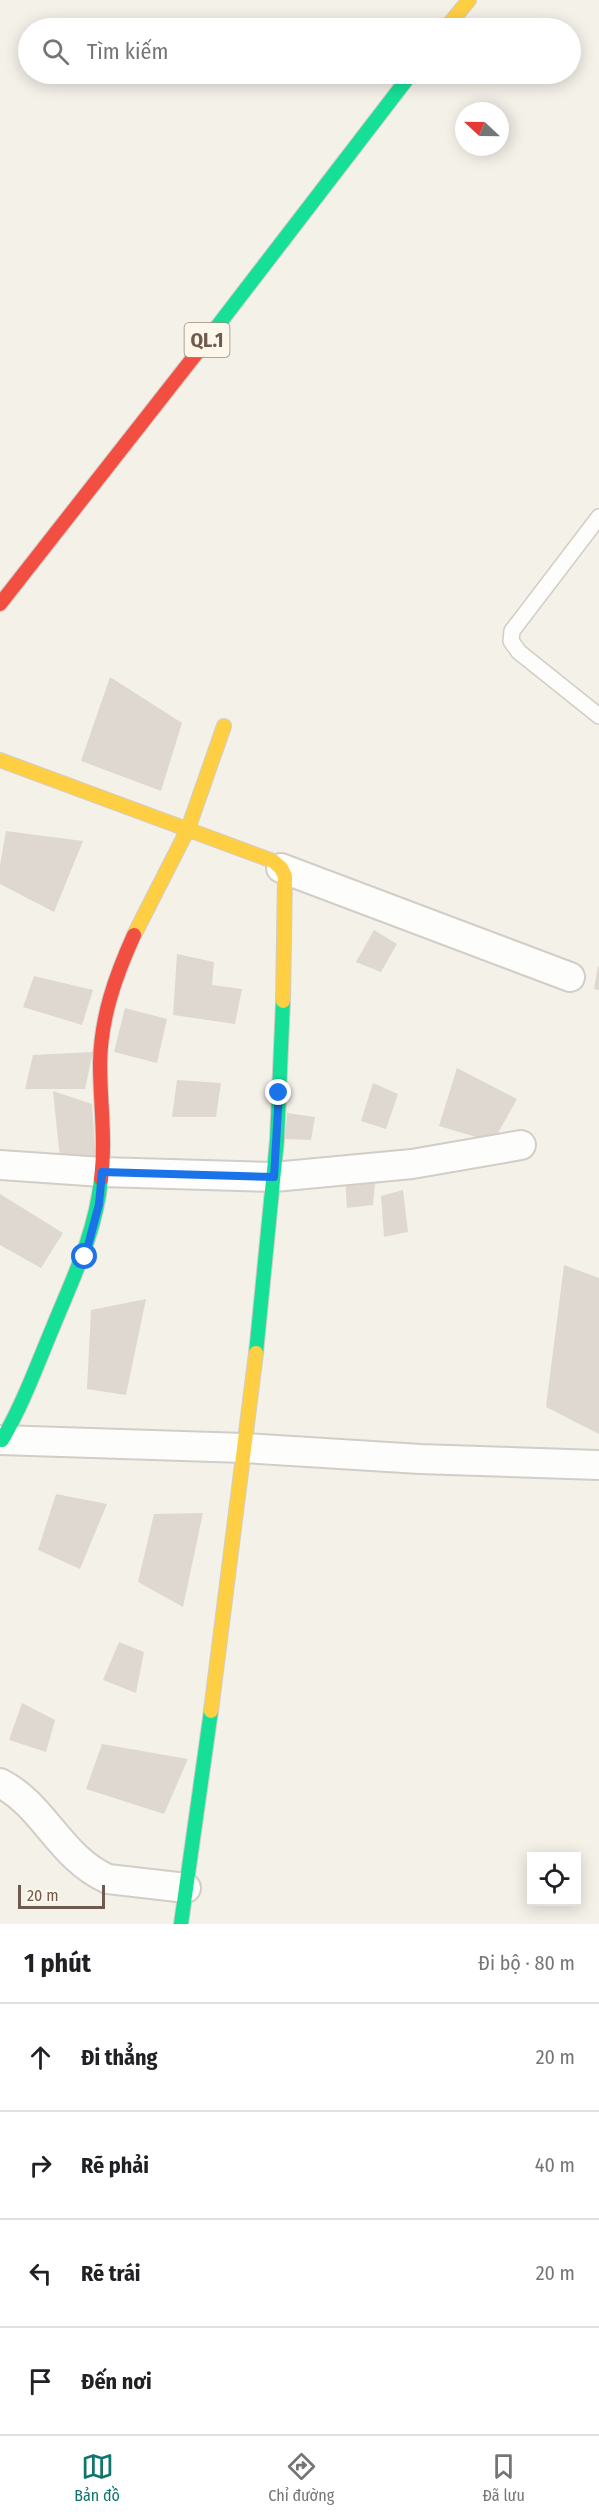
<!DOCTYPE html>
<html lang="vi">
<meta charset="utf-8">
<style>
:root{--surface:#fff;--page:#f6f6f6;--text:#202124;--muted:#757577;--line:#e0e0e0;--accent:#0f766e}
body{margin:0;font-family:"Fira Sans Condensed",sans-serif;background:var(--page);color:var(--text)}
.controls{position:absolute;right:18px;bottom:18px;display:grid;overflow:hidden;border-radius:0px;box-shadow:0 3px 15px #0003}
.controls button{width:54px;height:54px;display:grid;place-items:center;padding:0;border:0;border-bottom:2px solid var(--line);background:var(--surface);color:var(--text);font:30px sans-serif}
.compass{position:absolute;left:455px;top:102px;width:54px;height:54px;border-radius:50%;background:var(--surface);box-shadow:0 3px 15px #0003;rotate:292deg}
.scale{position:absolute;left:18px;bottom:15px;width:87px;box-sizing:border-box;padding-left:6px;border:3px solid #6f5b4d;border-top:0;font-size:16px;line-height:21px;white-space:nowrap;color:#6f5b4d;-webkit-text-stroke:4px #fdf6ea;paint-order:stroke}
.stop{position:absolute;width:18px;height:18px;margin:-14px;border:4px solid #1a73e8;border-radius:50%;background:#fff}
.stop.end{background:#1a73e8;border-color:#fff;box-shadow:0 2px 6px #0008}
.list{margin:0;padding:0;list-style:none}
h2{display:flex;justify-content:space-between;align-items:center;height:78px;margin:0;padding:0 24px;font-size:26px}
h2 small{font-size:20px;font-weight:400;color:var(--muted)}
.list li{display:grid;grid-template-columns:39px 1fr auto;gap:18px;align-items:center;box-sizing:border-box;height:108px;padding:0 24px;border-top:2px solid var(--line)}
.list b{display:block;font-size:22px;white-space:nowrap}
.list em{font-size:20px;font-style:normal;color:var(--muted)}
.icon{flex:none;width:33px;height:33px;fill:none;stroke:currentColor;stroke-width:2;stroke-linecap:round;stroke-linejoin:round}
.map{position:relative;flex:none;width:599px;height:1924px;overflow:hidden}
.search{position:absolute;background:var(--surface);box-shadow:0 3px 15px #0003;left:18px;right:18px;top:18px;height:66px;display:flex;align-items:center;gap:15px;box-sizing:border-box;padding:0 21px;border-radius:33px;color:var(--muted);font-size:22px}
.sheet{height:510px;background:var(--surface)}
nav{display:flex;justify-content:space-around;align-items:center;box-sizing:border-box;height:84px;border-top:2px solid var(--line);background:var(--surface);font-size:16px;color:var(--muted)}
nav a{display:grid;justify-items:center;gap:3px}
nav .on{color:var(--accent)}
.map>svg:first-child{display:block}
.building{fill:#dfd8d0}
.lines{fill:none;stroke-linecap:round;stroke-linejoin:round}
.lane-casing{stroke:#d2cdc6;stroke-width:18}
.street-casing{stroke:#d2cdc6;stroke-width:32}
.fast-casing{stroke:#d2cdc6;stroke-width:16}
.slow-casing{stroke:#d2cdc6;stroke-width:16}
.jam-casing{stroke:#d2cdc6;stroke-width:16}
.lane{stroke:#fdfdfc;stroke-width:15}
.street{stroke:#fdfdfc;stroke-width:28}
.fast{stroke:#16e098;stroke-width:14}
.slow{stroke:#ffcf43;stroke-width:14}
.jam{stroke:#f24e42;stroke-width:14}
.route{stroke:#1a73e8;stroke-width:8}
.labels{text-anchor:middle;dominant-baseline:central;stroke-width:5;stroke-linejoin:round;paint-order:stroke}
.shield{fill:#fdf6ea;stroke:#9a8a7c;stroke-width:1.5}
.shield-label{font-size:20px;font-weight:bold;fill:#6f5b4d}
</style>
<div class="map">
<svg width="599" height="1924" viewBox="0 0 599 1924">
<rect width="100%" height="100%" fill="#f4f1e9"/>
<g class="building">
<polygon points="110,677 182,723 161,791 81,761"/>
<polygon points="6,831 83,841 54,912 0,884 0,865"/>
<polygon points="374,930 397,944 381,972 356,962"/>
<polygon points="177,954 214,962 212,985 242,989 235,1024 173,1015"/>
<polygon points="598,966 599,967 599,990 594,989"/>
<polygon points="34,976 93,990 82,1025 23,1007"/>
<polygon points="125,1008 167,1019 157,1063 114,1052"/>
<polygon points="93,1052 85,1089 25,1089 33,1055"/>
<polygon points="457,1068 517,1099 493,1142 439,1126"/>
<polygon points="177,1080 221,1083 216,1117 172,1117"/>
<polygon points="373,1083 398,1094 386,1129 361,1121"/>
<polygon points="53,1091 92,1104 96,1160 60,1159"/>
<polygon points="287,1113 315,1117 311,1140 285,1139"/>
<polygon points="376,1174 373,1205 347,1208 345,1178"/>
<polygon points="403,1190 408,1232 384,1237 381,1196"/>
<polygon points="0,1194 63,1233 41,1268 0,1245"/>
<polygon points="564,1265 599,1278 599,1434 546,1407"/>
<polygon points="146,1299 126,1395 87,1389 91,1310"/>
<polygon points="56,1494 107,1504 80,1569 38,1550"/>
<polygon points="203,1513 183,1607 138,1582 154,1514"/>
<polygon points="119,1642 144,1652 136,1693 103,1680"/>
<polygon points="22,1703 55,1720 46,1752 9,1740"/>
<polygon points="102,1744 188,1759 164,1814 86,1789"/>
</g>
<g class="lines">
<defs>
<polyline id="lane" points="599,517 512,631 511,641 519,652 599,716"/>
<g id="street">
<polyline points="281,868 570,977"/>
<polyline points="0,1165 102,1172 274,1177 412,1164 521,1145"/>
<polyline points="0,1440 244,1448 420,1459 599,1465"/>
<path d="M0,1783C44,1805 60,1858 108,1879L186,1888"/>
</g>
<g id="fast">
<polyline points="196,354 411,74"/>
<polyline points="256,1353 277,1140 283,1001"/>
<path d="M2,1440C23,1404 37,1365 53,1327C73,1278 96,1232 101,1179"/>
<polyline points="181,1924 211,1711"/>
</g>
<g id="slow">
<polyline points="446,28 469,0"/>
<polyline points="0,760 273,861 281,868 285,876 283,1001"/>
<polyline points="134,935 188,829 224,726"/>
<polyline points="211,1711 256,1353"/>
</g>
<g id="jam">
<polyline points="0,604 196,354"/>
<path d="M101,1179C106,1140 100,1102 100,1063C101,1017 115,977 134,935"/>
</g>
</defs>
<use href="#lane" class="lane-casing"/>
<use href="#street" class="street-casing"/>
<use href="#fast" class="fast-casing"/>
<use href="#slow" class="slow-casing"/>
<use href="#jam" class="jam-casing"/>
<use href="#lane" class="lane"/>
<use href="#street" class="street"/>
<use href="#fast" class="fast"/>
<use href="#slow" class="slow"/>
<use href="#jam" class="jam"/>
</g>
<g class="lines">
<polyline class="route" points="85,1257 99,1204 102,1172 274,1177 279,1093"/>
</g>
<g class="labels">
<rect class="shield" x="184.5" y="323" width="45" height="34" rx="4.5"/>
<g class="shield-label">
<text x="207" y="340">QL.1</text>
</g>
</g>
</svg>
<div class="controls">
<button><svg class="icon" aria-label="locate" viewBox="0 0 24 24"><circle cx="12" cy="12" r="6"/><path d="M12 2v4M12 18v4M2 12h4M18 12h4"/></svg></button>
</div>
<svg class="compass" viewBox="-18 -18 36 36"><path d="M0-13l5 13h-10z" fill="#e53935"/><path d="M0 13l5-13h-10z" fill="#757577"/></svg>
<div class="scale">20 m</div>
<div class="stop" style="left:85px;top:1257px"></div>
<div class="stop end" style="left:279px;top:1093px"></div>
<div class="search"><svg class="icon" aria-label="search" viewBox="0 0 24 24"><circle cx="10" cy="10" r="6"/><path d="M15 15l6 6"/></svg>Tìm kiếm</div>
</div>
<section class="sheet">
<h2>1 phút<small>Đi bộ · 80 m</small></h2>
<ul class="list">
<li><svg class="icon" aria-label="ahead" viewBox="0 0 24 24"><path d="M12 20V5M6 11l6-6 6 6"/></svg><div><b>Đi thẳng</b></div><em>20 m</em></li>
<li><svg class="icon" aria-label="right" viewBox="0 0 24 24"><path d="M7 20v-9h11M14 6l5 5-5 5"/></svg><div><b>Rẽ phải</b></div><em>40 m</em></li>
<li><svg class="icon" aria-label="left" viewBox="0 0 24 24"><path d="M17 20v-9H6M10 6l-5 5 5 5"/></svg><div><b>Rẽ trái</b></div><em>20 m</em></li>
<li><svg class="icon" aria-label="arrive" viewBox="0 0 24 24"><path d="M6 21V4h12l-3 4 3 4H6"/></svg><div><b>Đến nơi</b></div></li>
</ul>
</section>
<nav>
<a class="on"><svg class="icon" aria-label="map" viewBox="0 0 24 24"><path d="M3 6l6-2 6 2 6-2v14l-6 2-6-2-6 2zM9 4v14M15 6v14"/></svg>Bản đồ</a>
<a><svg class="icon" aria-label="directions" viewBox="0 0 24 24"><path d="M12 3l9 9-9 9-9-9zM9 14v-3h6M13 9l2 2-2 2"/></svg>Chỉ đường</a>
<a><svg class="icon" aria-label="saved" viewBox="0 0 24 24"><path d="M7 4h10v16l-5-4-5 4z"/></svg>Đã lưu</a>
</nav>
